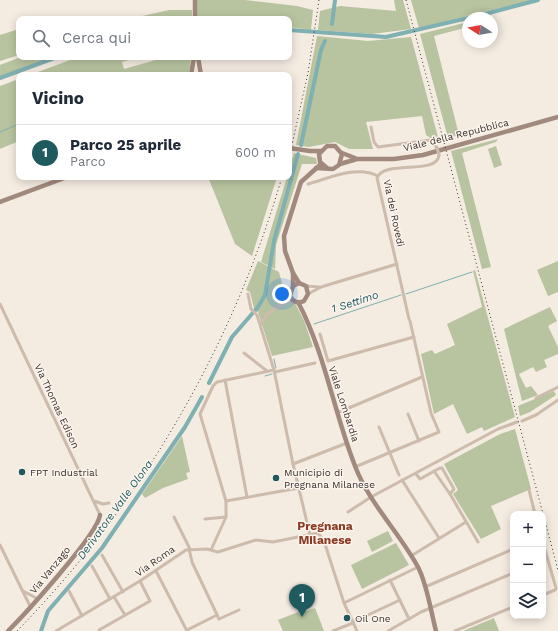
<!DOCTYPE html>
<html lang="it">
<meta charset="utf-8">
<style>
:root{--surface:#fff;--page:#f6f6f7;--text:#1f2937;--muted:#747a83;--line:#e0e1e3;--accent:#1f5a5e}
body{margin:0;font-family:"Work Sans",sans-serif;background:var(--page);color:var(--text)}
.controls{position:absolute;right:12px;bottom:12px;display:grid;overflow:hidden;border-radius:8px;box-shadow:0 2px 10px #0003}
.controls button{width:36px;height:36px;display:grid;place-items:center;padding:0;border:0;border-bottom:1px solid var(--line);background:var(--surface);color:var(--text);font:20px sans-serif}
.compass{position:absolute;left:462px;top:12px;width:36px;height:36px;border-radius:50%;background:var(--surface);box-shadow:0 2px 10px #0003;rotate:281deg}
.you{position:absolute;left:282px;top:294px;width:14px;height:14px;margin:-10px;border:3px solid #fff;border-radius:50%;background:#1a73e8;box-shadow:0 0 0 6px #1a73e833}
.badge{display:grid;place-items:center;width:26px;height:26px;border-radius:50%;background:var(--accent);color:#fff;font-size:13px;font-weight:700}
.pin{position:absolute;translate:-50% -33px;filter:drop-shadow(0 1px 2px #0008)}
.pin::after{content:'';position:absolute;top:21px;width:14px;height:12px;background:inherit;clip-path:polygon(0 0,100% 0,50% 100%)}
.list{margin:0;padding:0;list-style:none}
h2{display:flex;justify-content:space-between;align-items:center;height:52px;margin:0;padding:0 16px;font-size:17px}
h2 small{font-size:13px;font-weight:400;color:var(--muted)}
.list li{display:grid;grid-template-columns:26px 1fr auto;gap:12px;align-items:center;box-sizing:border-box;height:56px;padding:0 16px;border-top:1px solid var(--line)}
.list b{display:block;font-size:15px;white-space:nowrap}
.list p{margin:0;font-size:13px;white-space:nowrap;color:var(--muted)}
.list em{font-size:13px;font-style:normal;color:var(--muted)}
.icon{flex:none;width:22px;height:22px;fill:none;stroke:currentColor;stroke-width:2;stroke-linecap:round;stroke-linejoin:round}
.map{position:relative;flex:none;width:558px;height:631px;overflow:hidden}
.search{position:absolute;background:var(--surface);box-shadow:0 2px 10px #0003;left:16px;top:16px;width:276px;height:44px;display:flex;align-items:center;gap:10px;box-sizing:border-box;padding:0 14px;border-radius:8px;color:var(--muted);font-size:15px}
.panel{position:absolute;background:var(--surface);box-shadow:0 2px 10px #0003;left:16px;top:72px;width:276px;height:108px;border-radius:8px}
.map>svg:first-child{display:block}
.green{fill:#b8c4a0}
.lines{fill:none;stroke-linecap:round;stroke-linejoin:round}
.stream{stroke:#7fb0b2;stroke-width:1}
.canal{stroke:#7fb0b2;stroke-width:4}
.street{stroke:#cdbbac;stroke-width:3}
.secondary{stroke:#a18a7d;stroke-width:4.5}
.rail{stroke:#3b302b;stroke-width:1;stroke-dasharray:1 3;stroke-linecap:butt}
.street-bridge{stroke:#cdbbac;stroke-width:3}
.poi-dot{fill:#1f5a5e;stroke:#fbf5ee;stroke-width:1.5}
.labels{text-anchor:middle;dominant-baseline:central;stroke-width:3;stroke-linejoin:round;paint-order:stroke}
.street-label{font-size:10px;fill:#3b302b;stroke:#fbf5ee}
.poi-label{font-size:10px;fill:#3b302b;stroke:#fbf5ee;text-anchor:start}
.water-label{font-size:11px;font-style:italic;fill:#1f5a5e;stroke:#fbf5ee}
.quarter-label{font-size:12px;font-weight:bold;fill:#8c3b22;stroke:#fbf5ee}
</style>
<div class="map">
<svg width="558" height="631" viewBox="0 0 558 631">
<rect width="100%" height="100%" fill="#f4ebe1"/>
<g class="green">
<polygon points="197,0 245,0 297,6 313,10 311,30 289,27 289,19 197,18"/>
<polygon points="394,0 403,0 411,29 372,34 318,30 320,11 340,6 396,11"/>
<polygon points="411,0 533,0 419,28"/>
<polygon points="169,10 192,10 192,18 129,19"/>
<polygon points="468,22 468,27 434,36 459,135 448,138 420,34"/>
<polygon points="19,29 19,55 0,61 0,35"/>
<polygon points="317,36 368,41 411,37 438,137 438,143 426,135 422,116 366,122 373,149 349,149 335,142 309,147 296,145"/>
<polygon points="21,57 52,57 0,77 0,65"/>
<polygon points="78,57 139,57 122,62 124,69 166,57 191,57 189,75 30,75"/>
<polygon points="19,79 19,141 0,149 0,86"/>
<polygon points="498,139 496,142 462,153 491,267 482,269 451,151"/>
<polygon points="496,146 502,165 494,168 488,149"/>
<polygon points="294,153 316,158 317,164 302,164 276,245 275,269 261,262 287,177 289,177 289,170"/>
<polygon points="208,177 277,177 252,256 235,244"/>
<polygon points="258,261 279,272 284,291 296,305 305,323 313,347 272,356 258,312 254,308 250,292 246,290"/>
<polygon points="558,261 558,292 548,296 537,270"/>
<polygon points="475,270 515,417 484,431 482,427 467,434 453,404 434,414 421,354 432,350 435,354 455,345 447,324 482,307 473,271"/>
<polygon points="550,307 557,321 548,326 558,347 558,354 544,360 547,367 536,372 533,367 519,374 526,388 531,386 538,395 522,401 504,329"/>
<polygon points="554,391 556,395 530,412 520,416 518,406"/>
<polygon points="515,429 531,489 491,506 501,529 481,539 453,494 458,490 444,464 500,434"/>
<polygon points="182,436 190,472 186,473 188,479 163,488 145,498 142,494"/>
<polygon points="388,531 393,541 372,552 367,541"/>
<polygon points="396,543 409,565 362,589 351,565"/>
<polygon points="315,608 324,631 283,631 278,620 298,612 299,614"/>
<polygon points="494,618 499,631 463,631"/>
</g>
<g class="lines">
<g class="stream">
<polyline points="171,75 172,75"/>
<polyline points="0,132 19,124"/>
<polyline points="406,294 472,272"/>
<polyline points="314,324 401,295"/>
<polyline points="274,359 276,368"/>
<polyline points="265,376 272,374"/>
</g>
<g class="canal">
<polyline points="470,18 538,0"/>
<polyline points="332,24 335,0"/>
<polyline points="289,30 386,37 468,18"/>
<polyline points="0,78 57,57"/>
<polyline points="301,145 321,50 325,41"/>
<polyline points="209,383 232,337 258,307 265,295 274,241 298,154"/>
<polyline points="41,631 48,611 102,548 185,427 202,397"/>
</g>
<g class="street">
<polyline points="371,127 374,142 378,147 431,140 437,148"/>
<path d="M308,184C330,178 356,165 378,176"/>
<polyline points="306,286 319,287"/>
<polyline points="248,294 251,309 257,315 274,370 293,464 310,535"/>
<polyline points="308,294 321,287 397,264"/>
<polyline points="0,304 100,515"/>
<path d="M409,319L377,178C384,159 437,176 439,155"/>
<path d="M261,324C264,314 283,301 294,301"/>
<polyline points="320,334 328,361 414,337"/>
<polyline points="244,353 267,371"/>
<polyline points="275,372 315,363"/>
<polyline points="225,380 247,497"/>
<polyline points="536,398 558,387"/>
<polyline points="337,413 422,377"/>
<polyline points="408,414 419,441"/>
<polyline points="522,421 536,415 558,400"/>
<polyline points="379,427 399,475"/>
<polyline points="293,464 347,443"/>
<polyline points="355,467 439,432 431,413 410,321"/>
<polyline points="416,474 420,479 440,468 442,468 454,489 450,494 434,471"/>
<polyline points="402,480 439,538"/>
<polyline points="529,490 535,514"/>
<polyline points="450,494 478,542"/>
<polyline points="94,501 103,504 109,503"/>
<polyline points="226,501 299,488"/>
<polyline points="348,512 371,497 498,429 517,422"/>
<polyline points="174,517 190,549"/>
<polyline points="205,519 226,517"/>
<polyline points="543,543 556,588 555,590 543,595"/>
<polyline points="0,545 31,608"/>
<polyline points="189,549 192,562 219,619 239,610"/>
<polyline points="211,550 226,517 226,501 200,414 213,386 217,382 274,370"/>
<polyline points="102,555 123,592"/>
<polyline points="411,556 466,522"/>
<polyline points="92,566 110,599"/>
<polyline points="156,571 187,631"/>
<polyline points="390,580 409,619"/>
<polyline points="425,587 513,549"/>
<polyline points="23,591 38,599"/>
<polyline points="69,591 82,616"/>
<polyline points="114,597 125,615"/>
<polyline points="344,603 418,567"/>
<polyline points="353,622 400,600"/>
<polyline points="99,630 150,601 140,581"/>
<polyline points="187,630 217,615"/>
<polyline points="56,631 140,581 186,550 207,549 218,552 256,540 273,542 318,533 324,541 344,603 357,631"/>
<polyline points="333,631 353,623"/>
<polyline points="388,631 421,612 513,573"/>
<polyline points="455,631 513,607"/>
</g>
<g class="secondary">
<polyline points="195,19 195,0"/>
<polyline points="198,57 201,75"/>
<polyline points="191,75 194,57"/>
<polyline points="289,148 310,151 321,151"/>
<polyline points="342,153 355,158"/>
<polyline points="340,164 357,159 394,159 423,155 558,117"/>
<polyline points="316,168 333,169 339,165 342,154 335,146 327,146 319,154 320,162 327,168"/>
<polyline points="0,202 67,177"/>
<polyline points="299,283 293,273 285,251 284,236 301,182 321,164"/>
<path d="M293,286L299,283L306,286L308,294L304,301C298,304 293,302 290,296L293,286V273"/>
<path d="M298,302C325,353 334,413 355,466C369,503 399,532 418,567C427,584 431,612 436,631"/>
<path d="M8,631C25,614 98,534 100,515"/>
</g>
<g class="rail">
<polyline points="406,0 558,570"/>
<polyline points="289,158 308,73 319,0"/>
<path d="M17,631C141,504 232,348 282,177"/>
</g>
<polyline class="street-bridge" points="437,148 439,155"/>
</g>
<g class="poi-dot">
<circle cx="22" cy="472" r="4"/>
<circle cx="276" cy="478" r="4"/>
<circle cx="347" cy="618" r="4"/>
</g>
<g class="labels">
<g class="street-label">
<text transform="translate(456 135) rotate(-14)">Viale della Repubblica</text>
<text transform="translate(394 213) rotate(78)">Via dei Rovedi</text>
<text transform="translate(344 404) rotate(72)">Viale Lombardia</text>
<text transform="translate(57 406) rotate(65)">Via Thomas Edison</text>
<text transform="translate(155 561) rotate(-35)">Via Roma</text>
<text transform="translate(50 570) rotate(-51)">Via Vanzago</text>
</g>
<g class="poi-label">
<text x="30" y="472">FPT Industrial</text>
<text x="284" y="472">Municipio di<tspan x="284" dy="12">Pregnana Milanese</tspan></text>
<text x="355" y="618">Oil One</text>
</g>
<g class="water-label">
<text transform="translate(355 302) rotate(-18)">1 Settimo</text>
<text transform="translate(115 510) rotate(-54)">Derivatore Valle Olona</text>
</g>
<g class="quarter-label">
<text x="325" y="526">Pregnana<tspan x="325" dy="14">Milanese</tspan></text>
</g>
</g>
</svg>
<div class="controls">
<button>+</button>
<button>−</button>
<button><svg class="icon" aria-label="layers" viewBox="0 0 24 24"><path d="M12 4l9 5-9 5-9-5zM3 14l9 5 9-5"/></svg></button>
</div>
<svg class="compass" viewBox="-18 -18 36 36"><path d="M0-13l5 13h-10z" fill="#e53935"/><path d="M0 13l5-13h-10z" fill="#747a83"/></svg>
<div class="you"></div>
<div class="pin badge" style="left:302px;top:617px">1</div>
<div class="search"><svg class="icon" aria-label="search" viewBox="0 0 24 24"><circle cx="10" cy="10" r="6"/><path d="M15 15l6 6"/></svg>Cerca qui</div>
<section class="panel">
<h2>Vicino<small></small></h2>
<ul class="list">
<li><span class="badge">1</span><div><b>Parco 25 aprile</b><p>Parco</p></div><em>600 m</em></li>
</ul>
</section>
</div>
